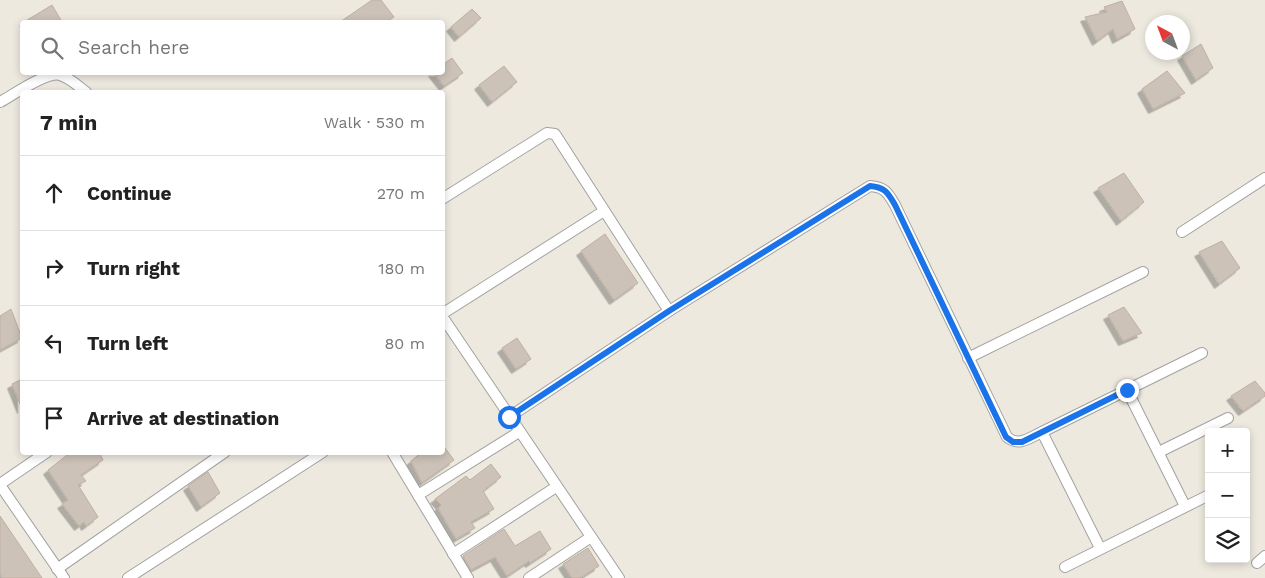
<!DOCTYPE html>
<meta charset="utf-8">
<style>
:root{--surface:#fff;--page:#f2f2f2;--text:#222;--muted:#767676;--line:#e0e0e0}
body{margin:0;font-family:"Work Sans",sans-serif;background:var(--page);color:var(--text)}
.controls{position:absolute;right:15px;bottom:15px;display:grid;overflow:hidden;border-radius:5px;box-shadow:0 2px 8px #0003}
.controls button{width:45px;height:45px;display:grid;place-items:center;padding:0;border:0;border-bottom:1px solid var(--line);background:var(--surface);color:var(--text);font:25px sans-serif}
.compass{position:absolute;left:1145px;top:15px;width:45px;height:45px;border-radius:50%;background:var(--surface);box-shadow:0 2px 8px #0003;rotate:319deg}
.stop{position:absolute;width:15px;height:15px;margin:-11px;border:4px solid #1a73e8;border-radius:50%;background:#fff}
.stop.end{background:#1a73e8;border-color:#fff;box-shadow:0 1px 5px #0008}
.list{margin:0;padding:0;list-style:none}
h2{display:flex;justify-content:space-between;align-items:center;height:65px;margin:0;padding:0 20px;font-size:21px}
h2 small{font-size:16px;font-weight:400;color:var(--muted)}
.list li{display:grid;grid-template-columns:32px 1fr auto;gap:15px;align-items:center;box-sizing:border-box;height:75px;padding:0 20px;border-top:1px solid var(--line)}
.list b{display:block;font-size:19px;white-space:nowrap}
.list em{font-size:16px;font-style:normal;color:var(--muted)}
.icon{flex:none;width:28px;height:28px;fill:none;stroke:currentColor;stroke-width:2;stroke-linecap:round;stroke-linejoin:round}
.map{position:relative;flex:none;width:1265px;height:578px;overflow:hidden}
.search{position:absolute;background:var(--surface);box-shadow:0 2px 8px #0003;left:20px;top:20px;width:425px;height:55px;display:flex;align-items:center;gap:12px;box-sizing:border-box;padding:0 18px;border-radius:5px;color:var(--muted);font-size:19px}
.panel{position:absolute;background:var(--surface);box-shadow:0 2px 8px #0003;left:20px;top:90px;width:425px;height:365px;border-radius:5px}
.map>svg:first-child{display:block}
.building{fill:#cdc2b8;stroke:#c0afa1;filter:url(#shadow)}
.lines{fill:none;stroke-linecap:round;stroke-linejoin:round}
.minor-casing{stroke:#a2a2a2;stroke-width:12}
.minor{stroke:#fff;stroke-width:10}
.route{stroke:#1a73e8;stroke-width:6}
</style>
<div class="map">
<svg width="1265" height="578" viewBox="0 0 1265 578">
<defs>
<filter id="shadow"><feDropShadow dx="-4.5" dy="4.5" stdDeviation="0" flood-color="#0004"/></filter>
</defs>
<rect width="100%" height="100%" fill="#ede9df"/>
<g class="building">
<polygon points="372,0 381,0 394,17 386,22 340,22"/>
<polygon points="1122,1 1135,29 1117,39 1113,29 1097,41 1085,17 1107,12 1104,7"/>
<polygon points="52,5 62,22 24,22"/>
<polygon points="472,9 481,18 459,37 451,27"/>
<polygon points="1201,44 1213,68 1196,80 1182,56"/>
<polygon points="452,58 463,73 444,86 433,72 442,72 442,65"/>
<polygon points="504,66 517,82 492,102 479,85"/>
<polygon points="1167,71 1185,93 1153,109 1142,89"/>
<polygon points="1124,173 1144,202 1121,221 1098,188"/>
<polygon points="605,234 638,283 614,300 581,251"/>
<polygon points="1222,241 1240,268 1219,284 1199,252"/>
<polygon points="1124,307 1142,333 1123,341 1108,315"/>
<polygon points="11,309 22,338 0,350 0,316"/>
<polygon points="517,338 531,359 516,369 502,348"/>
<polygon points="22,379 22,409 12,384"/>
<polygon points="1255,381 1265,393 1265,396 1243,411 1231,396"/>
<polygon points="442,444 454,460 422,483 411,461 422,452 442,452"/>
<polygon points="71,452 99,452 103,460 81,475 86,481 78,485 98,517 86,526 84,522 79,526 62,504 68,500 48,470"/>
<polygon points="491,464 501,477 483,491 494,509 471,522 475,528 456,539 438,508 441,505 435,499 466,476 470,480"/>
<polygon points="208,472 220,493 201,507 188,486"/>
<polygon points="0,516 42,578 2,578 0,574"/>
<polygon points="504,529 515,546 540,531 551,549 530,563 529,561 507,576 495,557 471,570 463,556"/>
<polygon points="588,548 599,566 580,578 572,578 563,564"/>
</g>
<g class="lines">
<defs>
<g id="minor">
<path d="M0,102C13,95 47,71 60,75C70,78 78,86 86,92"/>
<polyline points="442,199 547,133 555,134 669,311"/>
<polyline points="1182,232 1265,178"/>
<polyline points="442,314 604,211"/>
<polyline points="442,316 619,578"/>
<polyline points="968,358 1143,272"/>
<polyline points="1127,390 1185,506"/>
<path d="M509,417L669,311L870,186C885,187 888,193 895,205L1007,437C1019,447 1029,438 1042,432L1202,353"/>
<polyline points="1042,432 1100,548"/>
<polyline points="392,452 468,578"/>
<polyline points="1159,452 1228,418"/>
<polyline points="0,484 47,452"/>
<polyline points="0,485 64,578"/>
<polyline points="418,495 519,432"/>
<polyline points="453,554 556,487"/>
<polyline points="1257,563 1265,556"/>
<polyline points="1065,567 1209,495"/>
<polyline points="57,569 225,452"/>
<polyline points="128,578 323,452"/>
<polyline points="529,578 591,537"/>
</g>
</defs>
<use href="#minor" class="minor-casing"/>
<use href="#minor" class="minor"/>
</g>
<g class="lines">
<path class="route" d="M509,417L669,311L870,186C885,187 888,193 895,205L1006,437L1013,442H1022L1127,390"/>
</g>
</svg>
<div class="controls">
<button>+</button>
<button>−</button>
<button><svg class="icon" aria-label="layers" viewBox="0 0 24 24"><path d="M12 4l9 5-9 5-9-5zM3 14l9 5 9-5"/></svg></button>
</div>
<svg class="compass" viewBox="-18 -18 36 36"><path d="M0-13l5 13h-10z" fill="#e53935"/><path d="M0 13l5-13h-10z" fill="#767676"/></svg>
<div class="stop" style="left:509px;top:417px"></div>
<div class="stop end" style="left:1127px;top:390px"></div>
<div class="search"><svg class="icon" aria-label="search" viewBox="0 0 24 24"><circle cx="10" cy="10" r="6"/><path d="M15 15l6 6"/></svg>Search here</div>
<section class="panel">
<h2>7 min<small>Walk · 530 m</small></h2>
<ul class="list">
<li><svg class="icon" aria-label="ahead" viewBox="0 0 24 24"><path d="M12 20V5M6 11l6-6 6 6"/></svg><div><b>Continue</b></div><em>270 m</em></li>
<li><svg class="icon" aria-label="right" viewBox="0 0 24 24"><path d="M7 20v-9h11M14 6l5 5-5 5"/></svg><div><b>Turn right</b></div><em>180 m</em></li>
<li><svg class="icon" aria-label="left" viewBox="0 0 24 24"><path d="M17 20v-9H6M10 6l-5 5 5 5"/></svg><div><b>Turn left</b></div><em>80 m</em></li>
<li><svg class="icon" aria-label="arrive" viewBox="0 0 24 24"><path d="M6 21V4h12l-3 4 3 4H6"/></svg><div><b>Arrive at destination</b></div></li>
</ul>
</section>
</div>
